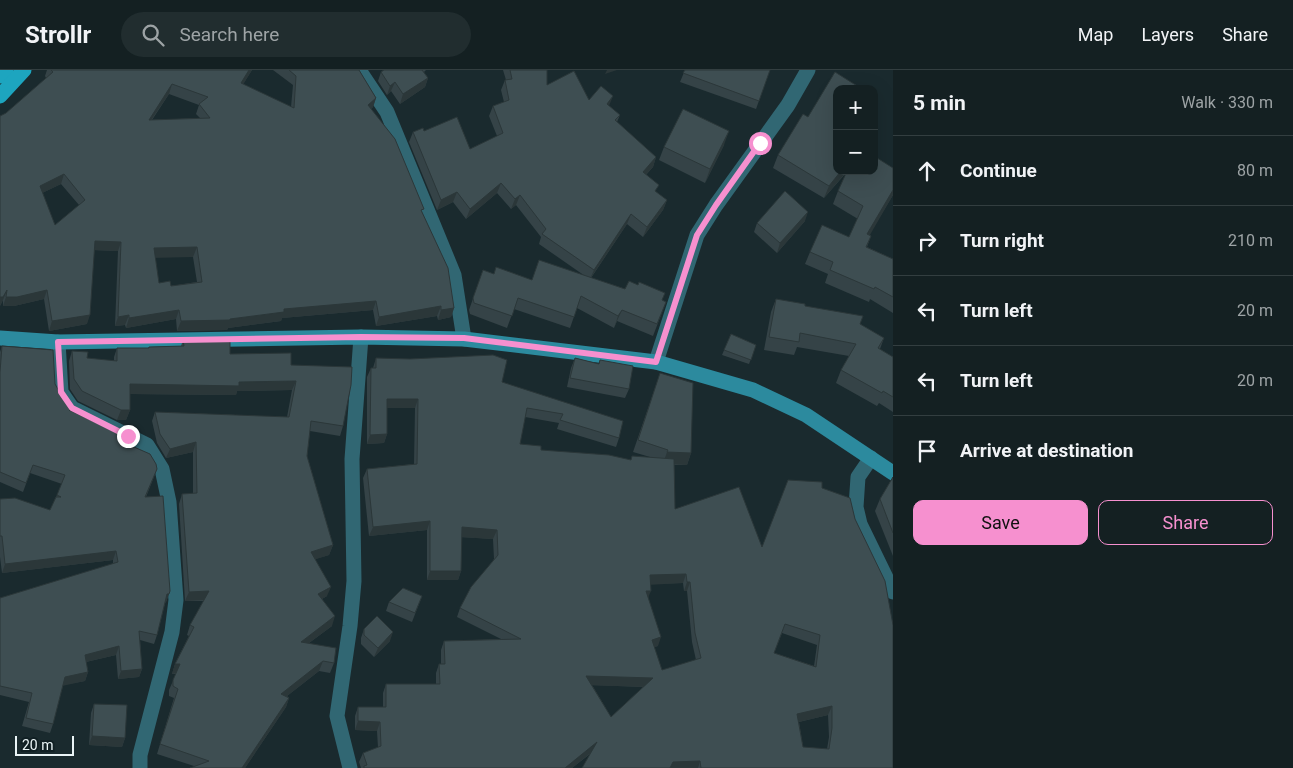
<!DOCTYPE html>
<meta charset="utf-8">
<style>
:root{--surface:#142022;--page:#212d2f;--text:#f1f3f6;--muted:#9da3a5;--line:#333e40;--accent:#f690cf}
body{margin:0;font-family:Roboto,sans-serif;background:var(--page);color:var(--text)}
.controls{position:absolute;right:15px;top:15px;display:grid;overflow:hidden;border-radius:10px;box-shadow:0 5px 20px #0002}
.controls button{width:45px;height:45px;display:grid;place-items:center;padding:0;border:0;border-bottom:1px solid var(--line);background:var(--surface);color:var(--text);font:25px sans-serif}
.scale{position:absolute;left:15px;bottom:12px;width:59px;box-sizing:border-box;padding-left:5px;border:2px solid #eaf4f6;border-top:0;font-size:14px;line-height:18px;white-space:nowrap;color:#eaf4f6;-webkit-text-stroke:4px #112024;paint-order:stroke}
.stop{position:absolute;width:15px;height:15px;margin:-11px;border:4px solid #f690cf;border-radius:50%;background:#fff}
.stop.end{background:#f690cf;border-color:#fff;box-shadow:0 1px 5px #0008}
.list{margin:0;padding:0;list-style:none}
h2{display:flex;justify-content:space-between;align-items:center;height:65px;margin:0;padding:0 20px;font-size:21px}
h2 small{font-size:16px;font-weight:400;color:var(--muted)}
.list li{display:grid;grid-template-columns:32px 1fr auto;gap:15px;align-items:center;box-sizing:border-box;height:70px;padding:0 20px;border-top:1px solid var(--line)}
.list b{display:block;font-size:19px;white-space:nowrap}
.list em{font-size:16px;font-style:normal;color:var(--muted)}
.actions{display:flex;gap:10px;padding:15px 20px}
.actions a{flex:1;padding:11px 0;border:1px solid var(--accent);border-radius:10px;text-align:center;font-size:18px;color:var(--accent)}
.actions .main{background:var(--accent);color:#111}
.icon{flex:none;width:28px;height:28px;fill:none;stroke:currentColor;stroke-width:2;stroke-linecap:round;stroke-linejoin:round}
.map{position:relative;flex:none;width:893px;height:698px;overflow:hidden}
header{display:flex;align-items:center;gap:30px;box-sizing:border-box;height:70px;padding:0 25px;background:var(--surface);border-bottom:1px solid var(--line)}
header strong{font-size:24px}
nav{display:flex;gap:28px;margin-inline-start:auto;font-size:18px}
.search{width:350px;height:45px;background:var(--page);display:flex;align-items:center;gap:12px;box-sizing:border-box;padding:0 18px;border-radius:28px;color:var(--muted);font-size:19px}
main{display:flex}
aside{flex:1;background:var(--surface)}
.map>svg:first-child{display:block}
.lines{fill:none;stroke-linecap:round;stroke-linejoin:round}
.street{stroke:#316773;stroke-width:15}
.secondary{stroke:#2c8a9e;stroke-width:15}
.primary{stroke:#1da5bf;stroke-width:15}
.wall{fill:#354347;fill-rule:evenodd}
.shaded-wall{fill:#2b3739}
.building{fill:#3e4e52;stroke:#2b3739;fill-rule:evenodd}
.route{stroke:#f690cf;stroke-width:6}
</style>
<header>
<strong>Strollr</strong>
<div class="search"><svg class="icon" aria-label="search" viewBox="0 0 24 24"><circle cx="10" cy="10" r="6"/><path d="M15 15l6 6"/></svg>Search here</div>
<nav><a>Map</a><a>Layers</a><a>Share</a></nav>
</header>
<main>
<div class="map">
<svg width="893" height="698" viewBox="0 0 893 698">
<rect width="100%" height="100%" fill="#1a2a2e"/>
<g class="lines">
<g class="street">
<polyline points="359,0 387,42 454,205 464,269"/>
<polyline points="58,272 61,322 72,338 147,375 162,399 169,432 176,530 172,562 140,685 140,698"/>
<polyline points="656,292 697,165 716,135 788,35 808,0"/>
<polyline points="871,388 858,407 856,437 860,454 893,522"/>
<polyline points="350,698 337,646 350,556 354,511 352,389 361,267"/>
</g>
<polyline class="secondary" points="0,268 58,272 361,267 464,269 656,292 753,320 806,345 893,403"/>
<g class="primary">
<polyline points="0,6 6,0"/>
<polyline points="0,26 24,0"/>
</g>
</g>
<g class="wall">
<path d="M47,0H252L243,14L291,37L293,15L273,0H359L376,28L373,37L371,39L422,143L454,238L451,247L438,250L437,246L376,256L373,240L282,248L281,251L228,258L227,260L177,261L176,249L126,258L125,255L115,256L118,181L94,180L87,254L49,261L44,229L14,236H3V230L0,236L6,43L46,8L45,6ZM169,24L199,35L196,44L200,48L152,50ZM61,114L79,135L55,155L42,123ZM155,187H193L197,212L171,216L159,213Z"/>
<polygon points="384,0 426,0 424,2 428,8 425,17 400,34 391,21 387,25 378,11 381,2"/>
<polygon points="503,0 547,0 547,15 609,36 620,45 617,52 656,87 653,97 646,105 657,123 667,130 663,140 643,167 627,154 591,208 666,232 653,266 617,251 614,258 577,238 570,258 514,239 507,258 470,244 469,240 483,200 494,204 532,210 585,206 539,174 541,167 516,135 511,139 497,123 466,149 453,132 437,140 409,72 413,62 424,61 470,79 497,66 489,46 493,36 504,32 501,20 505,10 506,10"/>
<polygon points="685,0 770,0 756,39 680,12"/>
<polygon points="837,19 837,101 893,98 893,125 869,165 871,166 867,177 893,189 893,243 870,229 869,232 825,213 828,204 805,194 810,182 849,167 858,149 833,134 838,121 846,103 824,128 773,98 778,85 808,47"/>
<polygon points="724,75 705,113 659,90 664,77"/>
<polygon points="805,151 777,183 754,162 757,153"/>
<polygon points="776,229 805,236 860,254 884,268 880,279 893,287 893,342 879,333 877,336 836,313 841,300 849,286 797,277 794,285 764,280 771,242"/>
<polygon points="731,264 756,275 749,294 722,285"/>
<polygon points="183,270 230,284 291,295 343,356 340,366 310,361 307,386 333,475 329,485 315,489 327,526 322,529 332,556 309,573 334,593 330,603 319,601 287,626 289,628 286,637 245,698 194,696 157,684 174,628 169,626 169,620 176,604 172,604 175,594 189,566 187,565 190,555 204,531 185,531 179,434 182,424 193,424 193,382 166,388 157,373 152,351 155,342 287,347 292,320 237,321 236,325 130,324 130,340 126,350 117,350 78,331 70,319 69,291 72,281 87,288 114,291 114,287 117,278 148,278 149,277 181,276"/>
<polygon points="2,276 55,314 67,335 76,340 75,342 121,364 118,370 157,399 146,427 169,524 166,532 165,533 157,565 154,574 140,570 142,599 139,607 118,609 116,585 86,592 88,602 85,611 63,615 53,654 50,663 22,656 29,632 0,625 0,528 113,494 113,490 2,503 0,487 0,429 50,440 62,414 30,403 23,422 0,412 0,282"/>
<path d="M376,288L502,312L619,368L616,377L557,359L559,353L525,347L520,374L541,380L631,390L650,387L633,382L656,315L691,383L687,395H674L675,439L762,477L822,418L893,698H582L590,684L572,698H361L359,692L363,683L378,678L377,661L355,660V646L358,637H383V623L386,614H436V603L439,594H441V580L444,571L501,569L457,547L460,538L494,489L493,469L461,467V501L458,510H427V460L369,466L363,408L367,399L414,394L415,338H387V364L384,373L367,374V307L371,298H373ZM683,513L684,521H687L692,572L696,590L662,600L654,577L658,576L648,529L650,514ZM782,563L817,575L814,596L774,583ZM592,615L643,617L611,647ZM828,645L829,667L827,679L803,677L799,652Z"/>
<polygon points="575,288 599,294 600,290 629,319 625,328 567,317 571,298"/>
<polygon points="893,407 893,486 875,441 880,429"/>
<polygon points="422,526 412,552 386,541 389,532"/>
<polygon points="364,559 390,571 374,587 361,574 361,568"/>
<polygon points="94,634 125,668 122,677 89,675 91,643"/>
</g>
<g class="shaded-wall">
<polygon points="249,0 252,0 238,23 241,13"/>
<polygon points="607,0 617,0 605,4"/>
<polygon points="428,8 425,17 400,34 403,24"/>
<polygon points="395,12 391,21 387,25 390,16"/>
<polygon points="172,14 169,24 145,59 149,50"/>
<polygon points="613,26 609,36 607,34"/>
<polygon points="376,28 373,37 365,44 368,35"/>
<polygon points="729,61 724,75 705,113 710,99"/>
<polygon points="656,87 653,97 639,112 643,102"/>
<polygon points="841,101 847,101 824,128 829,116"/>
<polygon points="64,104 61,114 36,126 40,116"/>
<polygon points="501,113 497,123 466,149 470,139"/>
<polygon points="893,120 893,125 863,177 867,164"/>
<polygon points="457,122 453,132 437,140 441,130"/>
<polygon points="520,125 516,135 511,139 515,129"/>
<polygon points="667,130 663,140 643,167 647,157"/>
<polygon points="808,142 805,151 777,183 780,173"/>
<polygon points="631,144 627,154 590,209 594,200"/>
<polygon points="95,171 121,172 118,181 91,180"/>
<polygon points="197,177 193,187 151,188 154,178"/>
<polygon points="7,220 3,230 0,236 0,227"/>
<polygon points="47,220 44,229 14,236 3,236 6,227"/>
<polygon points="376,231 373,240 282,248 281,251 228,258 227,260 177,261 181,251 284,239"/>
<polygon points="441,236 437,246 376,256 379,247"/>
<polygon points="454,238 451,247 438,250 441,240"/>
<polygon points="179,240 176,249 126,258 129,248"/>
<polygon points="622,240 617,251 614,258 618,246"/>
<polygon points="90,245 87,254 49,261 52,251"/>
<polygon points="129,245 125,255 115,256 118,247"/>
<polygon points="296,311 292,320 237,321 236,325 127,324 130,314"/>
<polygon points="387,329 418,329 415,338 383,338"/>
<polygon points="121,340 130,340 126,350 117,350"/>
<polygon points="387,364 384,373 367,374 370,365"/>
<polygon points="196,372 193,382 166,388 170,379"/>
<polygon points="667,382 691,383 687,395 663,394"/>
<polygon points="430,451 427,460 369,466 373,457"/>
<polygon points="462,457 497,460 493,469 458,467"/>
<polygon points="333,475 329,485 307,492 311,482"/>
<polygon points="116,481 113,490 2,503 5,494"/>
<polygon points="430,501 461,501 458,510 427,510"/>
<polygon points="686,504 683,513 647,515 650,505"/>
<polygon points="687,512 690,512 687,521 684,521"/>
<polygon points="331,517 327,526 315,533 318,524"/>
<polygon points="209,521 205,530 185,531 189,522"/>
<polygon points="646,521 651,521 647,530"/>
<polygon points="167,524 169,524 166,532 164,533"/>
<polygon points="335,546 332,556 298,581 301,572"/>
<polygon points="393,562 390,571 374,587 378,578"/>
<polygon points="661,567 658,576 649,579 652,570"/>
<polygon points="119,576 116,585 81,593 85,585"/>
<polygon points="323,591 319,601 278,633 281,624"/>
<polygon points="175,594 180,594 177,603 172,604"/>
<polygon points="142,599 139,607 118,609 121,601"/>
<polygon points="88,602 85,611 62,616 65,607"/>
<polygon points="586,606 653,608 649,617 583,615"/>
<polygon points="289,628 286,637 245,698 242,698"/>
<polygon points="832,636 828,645 794,653 797,644"/>
<polygon points="358,651 380,652 377,661 355,660"/>
<polygon points="92,666 125,668 122,677 89,675"/>
<polygon points="597,672 593,681 572,698 565,698"/>
<polygon points="700,691 698,698 670,698 673,692"/>
</g>
<g class="building">
<path d="M51,0H249L241,13L294,38L296,6L289,0H359L376,28L368,35L395,69L424,139L421,140L448,198L454,238L441,240V236L379,247L376,231L284,239V242L230,249V250L181,251L179,240L129,248V245L118,247L121,172L95,171L90,245L52,251L47,220L17,227H6L7,220L3,227H0V46L6,43L53,2ZM172,14L208,27L199,34L210,48L149,50ZM64,104L85,130L55,155L40,116ZM197,177L202,212L171,216L170,211L159,213L154,178Z"/>
<polygon points="384,0 422,0 428,8 403,24 395,12 390,16 381,2"/>
<polygon points="510,0 547,0 547,15 574,1 589,30 601,16 613,26 607,34 620,45 615,50 656,87 643,102 659,115 655,121 667,130 647,157 631,144 594,200 542,164 546,159 520,125 515,129 501,113 470,139 457,122 441,130 413,62 423,58 424,61 457,47 470,79 503,63 493,36 509,30 505,10 512,9"/>
<polygon points="685,0 770,0 759,31 683,3"/>
<polygon points="835,2 862,19 837,19 837,101 841,101 829,116 778,85 803,44 808,47"/>
<polygon points="683,39 729,61 710,99 664,77"/>
<polygon points="874,86 893,98 893,120 867,164 871,166 866,177 893,189 893,227 875,217 874,219 830,200 833,192 810,182 822,155 849,167 863,136 838,121 847,101 874,101"/>
<polygon points="785,121 808,142 780,173 757,153"/>
<polygon points="539,190 625,219 629,211 638,215 639,212 665,223 662,230 666,232 657,254 622,240 618,246 581,226 574,247 518,228 512,246 474,233 473,228 483,200 494,204 496,197 532,210"/>
<polygon points="776,229 805,234 805,236 863,246 860,254 884,268 878,278 893,287 893,327 883,321 882,323 841,300 856,274 800,263 799,272 769,267"/>
<polygon points="731,264 756,275 751,290 724,280"/>
<polygon points="230,269 230,284 291,283 291,295 352,297 351,315 343,356 311,351 307,386 333,475 311,482 331,517 318,524 335,546 301,572 336,578 334,593 323,591 281,624 289,628 242,698 190,698 209,691 160,674 178,619 173,616 173,610 180,594 175,594 194,557 190,555 209,521 189,522 182,424 197,423 196,372 170,379 160,364 155,342 289,347 296,311 239,312 239,316 130,314 130,340 121,340 82,321 74,309 72,281 88,282 87,288 117,291 117,278 149,278 149,277 184,276 183,270"/>
<polygon points="2,276 53,280 55,314 67,335 76,340 69,340 121,364 118,370 150,384 156,394 157,399 145,427 163,426 170,521 169,524 167,524 157,565 139,561 142,599 121,601 119,576 85,585 88,602 65,607 53,654 26,648 32,623 0,616 0,528 118,492 116,481 5,494 2,466 0,466 0,429 15,428 50,440 56,427 61,427 57,425 65,405 33,395 26,413 0,402 0,302"/>
<path d="M493,285L507,290L502,312L623,351L619,368L560,350L563,344L527,338L520,374L541,376V380L609,385L631,390L632,386L674,389L675,439L739,417L762,477L788,410L822,412V418L850,428L855,449L885,511L893,555V698H701L700,691L673,692L670,698H582L597,672L565,698H364V696L367,695L363,683L381,676L380,652L358,651V637H386V614H440L439,594H445L444,571L521,569L460,538L471,517L498,485L497,460L462,457L461,501H430V451L373,457L367,399L417,394L418,329H387V364L370,365L371,298H376V288L410,289ZM686,504L687,512H690L695,563L701,588L662,600L652,570L661,567L646,521H651L650,505ZM785,554L820,565L816,597L774,583ZM586,606L653,608L611,647ZM832,636V658L829,679L803,677L797,644Z"/>
<polygon points="575,288 599,294 600,290 633,296 629,319 570,308"/>
<polygon points="660,303 693,313 691,383 667,382 668,380 638,370"/>
<polygon points="893,407 893,463 880,429"/>
<polygon points="403,518 422,526 415,543 389,532"/>
<polygon points="377,546 393,562 378,578 364,565 364,559"/>
<polygon points="94,634 127,635 125,668 92,666"/>
</g>
<g class="lines">
<polyline class="route" points="128,366 72,338 61,322 58,272 361,267 464,268 656,292 697,165 716,135 760,73"/>
</g>
</svg>
<div class="controls">
<button>+</button>
<button>−</button>
</div>
<div class="scale">20 m</div>
<div class="stop" style="left:760px;top:73px"></div>
<div class="stop end" style="left:128px;top:366px"></div>
</div>
<aside>
<h2>5 min<small>Walk · 330 m</small></h2>
<ul class="list">
<li><svg class="icon" aria-label="ahead" viewBox="0 0 24 24"><path d="M12 20V5M6 11l6-6 6 6"/></svg><div><b>Continue</b></div><em>80 m</em></li>
<li><svg class="icon" aria-label="right" viewBox="0 0 24 24"><path d="M7 20v-9h11M14 6l5 5-5 5"/></svg><div><b>Turn right</b></div><em>210 m</em></li>
<li><svg class="icon" aria-label="left" viewBox="0 0 24 24"><path d="M17 20v-9H6M10 6l-5 5 5 5"/></svg><div><b>Turn left</b></div><em>20 m</em></li>
<li><svg class="icon" aria-label="left" viewBox="0 0 24 24"><path d="M17 20v-9H6M10 6l-5 5 5 5"/></svg><div><b>Turn left</b></div><em>20 m</em></li>
<li><svg class="icon" aria-label="arrive" viewBox="0 0 24 24"><path d="M6 21V4h12l-3 4 3 4H6"/></svg><div><b>Arrive at destination</b></div></li>
</ul>
<div class="actions"><a class="main">Save</a><a>Share</a></div>
</aside>
</main>
